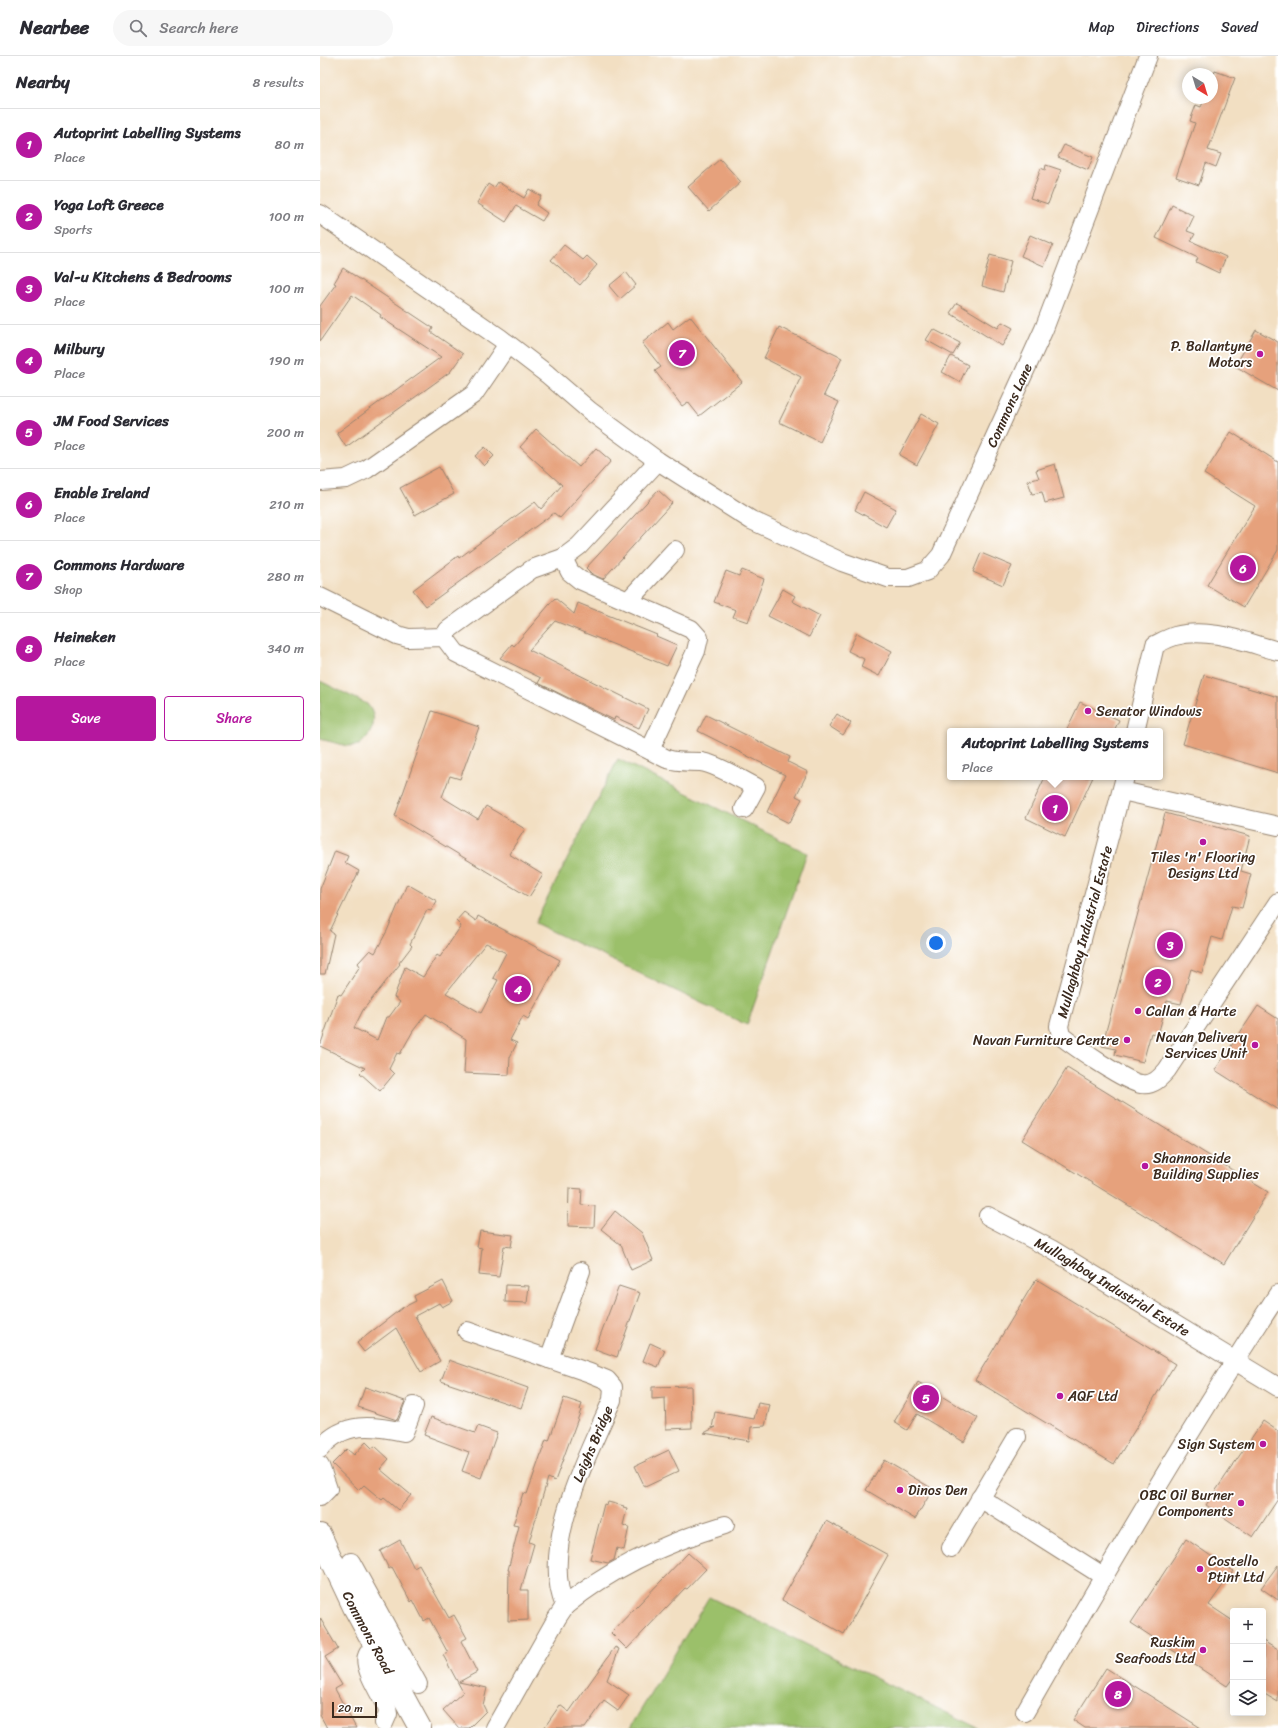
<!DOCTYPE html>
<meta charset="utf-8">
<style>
:root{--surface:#fff;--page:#f7f7f7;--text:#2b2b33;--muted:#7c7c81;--line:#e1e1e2;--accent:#b5179e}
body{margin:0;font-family:Sriracha,sans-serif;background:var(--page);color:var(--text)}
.controls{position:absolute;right:12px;bottom:12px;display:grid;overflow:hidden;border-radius:4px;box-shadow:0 2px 10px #0003}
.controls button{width:36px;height:36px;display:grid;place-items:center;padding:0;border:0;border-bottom:1px solid var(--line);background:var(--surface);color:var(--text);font:20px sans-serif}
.compass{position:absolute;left:862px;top:12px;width:36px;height:36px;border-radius:50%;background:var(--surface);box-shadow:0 2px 10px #0003;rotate:142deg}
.scale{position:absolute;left:12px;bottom:10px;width:45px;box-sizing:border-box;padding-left:4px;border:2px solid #3b2a1e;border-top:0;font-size:11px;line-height:14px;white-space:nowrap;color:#3b2a1e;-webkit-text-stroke:3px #fff;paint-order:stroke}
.you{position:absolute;left:616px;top:887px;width:14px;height:14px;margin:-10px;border:3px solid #fff;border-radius:50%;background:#1a73e8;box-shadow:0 0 0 6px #1a73e833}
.badge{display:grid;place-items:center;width:26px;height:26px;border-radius:50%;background:var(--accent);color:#fff;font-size:13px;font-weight:700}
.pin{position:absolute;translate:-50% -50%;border:2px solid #fff;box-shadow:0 1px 4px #0006}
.popup{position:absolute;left:627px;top:672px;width:216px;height:52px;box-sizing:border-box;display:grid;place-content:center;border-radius:4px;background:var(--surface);filter:drop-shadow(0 1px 3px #0005);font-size:13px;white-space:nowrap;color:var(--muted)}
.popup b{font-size:15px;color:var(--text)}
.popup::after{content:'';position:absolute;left:50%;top:100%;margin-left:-8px;border:8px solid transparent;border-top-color:var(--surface)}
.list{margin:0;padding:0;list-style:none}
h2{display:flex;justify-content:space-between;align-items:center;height:52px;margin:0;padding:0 16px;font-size:17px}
h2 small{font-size:13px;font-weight:400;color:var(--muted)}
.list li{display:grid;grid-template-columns:26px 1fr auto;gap:12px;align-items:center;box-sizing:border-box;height:72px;padding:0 16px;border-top:1px solid var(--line)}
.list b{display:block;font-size:15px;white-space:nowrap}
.list p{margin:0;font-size:13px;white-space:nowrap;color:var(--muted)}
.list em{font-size:13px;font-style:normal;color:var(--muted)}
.actions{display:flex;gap:8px;padding:12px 16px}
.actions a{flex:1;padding:9px 0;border:1px solid var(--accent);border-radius:4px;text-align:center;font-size:14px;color:var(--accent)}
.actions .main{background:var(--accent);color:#fff}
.icon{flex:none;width:22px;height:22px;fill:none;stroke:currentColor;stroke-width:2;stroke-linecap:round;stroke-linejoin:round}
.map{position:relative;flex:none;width:958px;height:1672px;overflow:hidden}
header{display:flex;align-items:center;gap:24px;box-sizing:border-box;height:56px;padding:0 20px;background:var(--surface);border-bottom:1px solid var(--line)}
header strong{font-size:19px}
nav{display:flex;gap:22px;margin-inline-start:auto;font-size:14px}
.search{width:280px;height:36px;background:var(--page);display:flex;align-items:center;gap:10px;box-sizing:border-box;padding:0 14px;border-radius:22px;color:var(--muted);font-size:15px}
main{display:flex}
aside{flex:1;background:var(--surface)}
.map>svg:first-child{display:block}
.green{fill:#9bc06a;stroke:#6b7544}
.building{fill:#e6a17c;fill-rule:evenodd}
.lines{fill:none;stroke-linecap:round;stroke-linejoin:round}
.minor-casing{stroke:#968470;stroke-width:20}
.tertiary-casing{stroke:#968470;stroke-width:24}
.minor{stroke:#fff;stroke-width:18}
.tertiary{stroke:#fff;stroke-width:22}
.poi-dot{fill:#b5179e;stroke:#fff;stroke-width:1.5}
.labels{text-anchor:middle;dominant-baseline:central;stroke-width:3.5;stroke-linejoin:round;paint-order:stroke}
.poi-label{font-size:14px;fill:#3b2a1e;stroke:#fff;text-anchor:end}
.street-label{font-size:14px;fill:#3b2a1e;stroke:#fff}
</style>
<header>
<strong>Nearbee</strong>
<div class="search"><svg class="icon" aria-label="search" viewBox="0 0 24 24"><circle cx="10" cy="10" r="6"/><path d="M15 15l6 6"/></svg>Search here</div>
<nav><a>Map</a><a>Directions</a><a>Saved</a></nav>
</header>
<main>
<aside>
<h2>Nearby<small>8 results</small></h2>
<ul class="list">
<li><span class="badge">1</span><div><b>Autoprint Labelling Systems</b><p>Place</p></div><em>80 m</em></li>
<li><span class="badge">2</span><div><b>Yoga Loft Greece</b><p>Sports</p></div><em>100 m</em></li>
<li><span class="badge">3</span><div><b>Val-u Kitchens &amp; Bedrooms</b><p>Place</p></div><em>100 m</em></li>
<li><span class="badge">4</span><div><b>Milbury</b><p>Place</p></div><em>190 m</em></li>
<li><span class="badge">5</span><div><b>JM Food Services</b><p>Place</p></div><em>200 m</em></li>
<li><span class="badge">6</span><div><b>Enable Ireland</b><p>Place</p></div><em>210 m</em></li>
<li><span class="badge">7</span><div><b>Commons Hardware</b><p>Shop</p></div><em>280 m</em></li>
<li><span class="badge">8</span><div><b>Heineken</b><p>Place</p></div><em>340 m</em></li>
</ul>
<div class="actions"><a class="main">Save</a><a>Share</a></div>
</aside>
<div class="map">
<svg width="958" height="1672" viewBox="0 0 958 1672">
<rect width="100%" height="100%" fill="#fff"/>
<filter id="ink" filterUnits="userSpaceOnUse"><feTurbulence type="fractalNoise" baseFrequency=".025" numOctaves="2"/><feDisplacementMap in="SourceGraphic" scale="8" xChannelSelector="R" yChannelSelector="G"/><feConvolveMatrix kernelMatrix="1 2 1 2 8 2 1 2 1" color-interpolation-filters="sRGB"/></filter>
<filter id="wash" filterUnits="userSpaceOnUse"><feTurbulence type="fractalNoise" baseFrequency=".012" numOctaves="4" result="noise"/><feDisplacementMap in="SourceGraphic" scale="16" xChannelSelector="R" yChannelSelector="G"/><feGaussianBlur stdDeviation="0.9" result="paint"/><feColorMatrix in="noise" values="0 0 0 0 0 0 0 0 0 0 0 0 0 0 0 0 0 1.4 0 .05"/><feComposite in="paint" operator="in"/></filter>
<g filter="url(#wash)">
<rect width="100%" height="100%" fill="#f2dfc2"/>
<g class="green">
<path d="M0,625L47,648C60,663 52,678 39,689L28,690L0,683Z"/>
<polygon points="298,703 487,797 427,969 215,867"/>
<polygon points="389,1541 658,1672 310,1672"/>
</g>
<g id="blocks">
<g class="building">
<polygon points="895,15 915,22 888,94 901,98 896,111 886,107 879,129 856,121 875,67 870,65 876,49 881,51 885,42 892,42 892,23"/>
<polygon points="744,89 773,101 768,114 738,101"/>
<polygon points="400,103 421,126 389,155 368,131"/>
<polygon points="726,109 741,114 728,148 710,142 721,112 725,114"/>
<polygon points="178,126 204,142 209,133 221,140 216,149 227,157 222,165 196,150 186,166 157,147 168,128 174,132"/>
<polygon points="852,149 874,160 867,175 875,178 871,185 906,201 899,217 876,206 878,202 836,182"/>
<polygon points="710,179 733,189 724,210 701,200"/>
<polygon points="244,189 263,204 267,200 277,209 260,229 231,204"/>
<polygon points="670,199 691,205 683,236 662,230"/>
<polygon points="23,212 113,272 111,276 143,298 130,316 26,391 17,377 121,301 60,261 61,259 32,239 0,285 0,250 16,228 14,227"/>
<polygon points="306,216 316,229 300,243 289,230"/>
<polygon points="637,247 678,272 682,266 693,272 682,290 630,257"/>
<polygon points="370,260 422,326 379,360 368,346 362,350 335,315 341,311 322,287 348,266 353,273"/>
<polygon points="459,271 522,302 504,339 519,346 500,386 459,366 481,321 444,302"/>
<polygon points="613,273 640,287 633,299 606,284"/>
<polygon points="936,274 958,286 958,335 915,310"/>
<polygon points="631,300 648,309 640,326 622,316"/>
<polygon points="601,358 619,368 597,409 579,399"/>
<polygon points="216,373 259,411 276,392 291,405 240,462 234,457 106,550 93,534 138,500 139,502 215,446 221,453 242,429 200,391"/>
<polygon points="911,376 958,406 958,494 924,551 887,529 935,450 884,418"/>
<polygon points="165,391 174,400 164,410 155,400"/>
<polygon points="735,408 744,442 725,447 722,436 712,438 708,425 719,422 716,414"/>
<polygon points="119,411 134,438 95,459 80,432"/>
<polygon points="338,434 352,447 283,523 272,518 266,512"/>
<polygon points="544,436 576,453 566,471 535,454"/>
<polygon points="661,497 692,510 683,529 653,516"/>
<polygon points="422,514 444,523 428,566 413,561 416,554 394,546 406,515 419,520"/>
<polygon points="463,533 475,540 472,545 500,560 489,581 448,560"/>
<polygon points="235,542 254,558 258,547 337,579 336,580 357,589 347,610 235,565 209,594 328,653 319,672 295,661 294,664 218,627 221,622 180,602 192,588 194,590"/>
<polygon points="537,577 572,595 559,620 541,611 544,603 528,595"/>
<polygon points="884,619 958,641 958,717 863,688"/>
<polygon points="760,646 799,664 794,675 746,675"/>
<polygon points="112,655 159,671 140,723 130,720 122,741 158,763 166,750 205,773 189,798 223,819 209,841 75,760"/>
<polygon points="517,658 531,667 523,679 509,670"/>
<polygon points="386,659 470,701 468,706 488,716 476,740 482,743 469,767 447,756 465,719 378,675"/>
<polygon points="725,721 773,721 745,781 706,762"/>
<polygon points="845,757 930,780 921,815 931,818 922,852 912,850 902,884 892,881 882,917 871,913 861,948 847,945 838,979 831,977 823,1006 795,999 796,993 782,990"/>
<polygon points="15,795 28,800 25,807 39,815 10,875 14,878 5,918 0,918 0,833"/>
<path d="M87,828L117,845L111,855L107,854L90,888L92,890L79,907L80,908L43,954L34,972L57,984L66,961H69L80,946L74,941L85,911L103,921L117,899L120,901L141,870L136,865L144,856L156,865L158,860L240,904L208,963L203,960L190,984L197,987L190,1001L189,1019L144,1017L146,983L106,958L93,975L80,998L77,997L69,1013L74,1018L60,1035L40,1017L45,1012L0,990L18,938L21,939L40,910L38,907L50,894L55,897L67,875ZM166,887L186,897L173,922L178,924L161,957L126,937Z"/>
<polygon points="938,950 958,963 958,1054 895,1014"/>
<polygon points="747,1012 948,1136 904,1208 702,1084"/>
<polygon points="249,1132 262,1133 261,1149 275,1150 274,1171 248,1170"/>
<polygon points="295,1155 322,1177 333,1204 311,1214 301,1189 281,1173"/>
<polygon points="160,1175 193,1179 191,1191 184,1190 179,1221 159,1219 162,1192 157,1191"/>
<polygon points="716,1223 855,1308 794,1408 655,1324"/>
<polygon points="123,1225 133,1245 122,1251 119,1247 95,1260 120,1305 101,1316 76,1272 44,1296 37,1287 82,1252 96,1245 94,1240"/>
<polygon points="186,1229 209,1230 207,1247 185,1246"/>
<polygon points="299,1230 320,1237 297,1301 275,1293"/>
<polygon points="330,1287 345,1294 338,1311 323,1305"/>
<polygon points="129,1304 208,1332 201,1352 121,1325"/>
<polygon points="598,1326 658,1362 644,1386 597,1358 587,1374 574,1366"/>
<polygon points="371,1330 372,1372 346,1373 345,1342 332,1343 332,1331"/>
<polygon points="45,1331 85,1345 77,1364 38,1351"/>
<polygon points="244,1342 262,1348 260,1354 261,1354 235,1425 228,1422 209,1486 214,1488 201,1534 208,1534 208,1564 188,1565 189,1514 188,1514 199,1470 193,1469 203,1437 207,1438 226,1384 229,1385"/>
<polygon points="438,1347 450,1349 445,1370 431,1371 429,1385 384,1377 396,1371 392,1372 395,1356 434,1363"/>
<polygon points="111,1361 155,1377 158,1370 177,1377 161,1422 142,1415 149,1396 104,1379"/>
<polygon points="943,1365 958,1375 958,1443 933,1481 886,1449"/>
<polygon points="46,1386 52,1392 55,1390 69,1403 60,1413 91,1439 78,1454 64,1442 62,1444 44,1429 39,1434 12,1408 27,1393 34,1399"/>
<polygon points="349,1394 359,1415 325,1431 315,1410"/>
<polygon points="564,1404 613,1433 595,1463 546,1434"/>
<polygon points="288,1446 304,1450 303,1452 307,1453 303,1469 309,1471 304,1494 297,1492 294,1504 288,1507 270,1503 284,1448 287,1449"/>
<polygon points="506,1465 568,1499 524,1578 462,1544"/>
<polygon points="866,1483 913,1515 889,1549 913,1565 913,1622 907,1630 811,1567"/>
<polygon points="80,1484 94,1512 99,1509 129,1562 134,1559 147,1582 141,1585 157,1616 139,1626 167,1632 163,1649 166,1655 149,1672 139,1672 123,1654 143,1636 123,1599 128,1597 109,1562 104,1565 93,1544 91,1546 72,1511 69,1513 60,1495"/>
<polygon points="368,1497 386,1513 367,1533 365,1532 307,1593 291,1577"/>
<polygon points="958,1509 958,1544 941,1532"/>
<polygon points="0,1562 18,1593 5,1601 22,1629 15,1633 36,1672 7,1672 0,1659"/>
<polygon points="943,1585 958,1594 958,1646 943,1637"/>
<polygon points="295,1591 299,1593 287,1624 309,1639 298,1655 284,1645 265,1672 224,1672 240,1649 249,1656"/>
<polygon points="786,1612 881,1672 765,1672 753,1664"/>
</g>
</g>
</g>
<g filter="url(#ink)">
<use href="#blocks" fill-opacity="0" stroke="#968470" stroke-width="1"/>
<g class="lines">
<defs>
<g id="minor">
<path id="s1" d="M0,158L180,282L227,318L270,355L338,405L431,464L522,506L568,522H588L607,515L621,499L724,273L828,0"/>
<polyline points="0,425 26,423 47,413 154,338 188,288"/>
<polyline points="243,502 250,516 260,524 371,573 379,582 376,595 330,694"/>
<path d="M0,541L77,579L88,582L124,581L136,597L347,703C360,707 369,705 381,706C396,708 422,724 436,731L424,753"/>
<polyline points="308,545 355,494"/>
<polyline points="124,581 128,574 212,513 243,502 259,490 338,405"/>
<path d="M815,675L835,589C841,586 848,582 855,580C889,571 925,586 958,595"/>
<path d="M805,721L739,970L741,980C754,990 806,1026 821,1028C833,1030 840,1022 847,1014L958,846"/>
<polyline points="802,735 958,770"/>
<path id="s2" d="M668,1160L731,1193L958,1331"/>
<path d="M147,1275L270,1317L287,1324L293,1331L292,1344C268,1399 219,1491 245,1550L237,1562L175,1672"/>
<polyline points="229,1303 261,1215"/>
<path d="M0,1393C23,1365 53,1369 84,1376L94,1350"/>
<polyline points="0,1410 8,1433 0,1441"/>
<polyline points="660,1442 783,1520"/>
<polyline points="631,1492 697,1381"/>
<polyline points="31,1506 98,1628"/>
<path d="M245,1550C291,1512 348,1486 405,1469"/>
<path d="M705,1656C786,1515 869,1374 958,1238"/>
<path d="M64,1667L68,1658L67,1652C62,1641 42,1611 47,1600C50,1592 60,1588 67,1585"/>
</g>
<g id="tertiary">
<path id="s3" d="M0,1479L34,1551L100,1672"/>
</g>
</defs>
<use href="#minor" class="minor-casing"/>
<use href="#tertiary" class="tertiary-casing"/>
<use href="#minor" class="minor"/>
<use href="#tertiary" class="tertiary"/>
</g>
</g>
<g class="poi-dot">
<circle cx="940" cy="298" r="4"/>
<circle cx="768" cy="655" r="4"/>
<circle cx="883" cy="786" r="4"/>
<circle cx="818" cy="955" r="4"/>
<circle cx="807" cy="984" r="4"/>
<circle cx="935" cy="989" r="4"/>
<circle cx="825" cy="1110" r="4"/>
<circle cx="740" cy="1340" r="4"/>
<circle cx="943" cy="1388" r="4"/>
<circle cx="580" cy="1434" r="4"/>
<circle cx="921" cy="1447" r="4"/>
<circle cx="880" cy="1513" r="4"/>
<circle cx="883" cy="1594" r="4"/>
</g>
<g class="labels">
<g class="poi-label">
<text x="932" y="290">P. Ballantyne<tspan x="932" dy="16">Motors</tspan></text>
<text x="776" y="655" text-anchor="start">Senator Windows</text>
<text x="883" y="801" text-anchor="middle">Tiles 'n' Flooring<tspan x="883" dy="16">Designs Ltd</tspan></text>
<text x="826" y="955" text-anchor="start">Callan &amp; Harte</text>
<text x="927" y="981">Navan Delivery<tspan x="927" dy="16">Services Unit</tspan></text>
<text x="799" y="984">Navan Furniture Centre</text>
<text x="833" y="1102" text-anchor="start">Shannonside<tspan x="833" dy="16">Building Supplies</tspan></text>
<text x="748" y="1340" text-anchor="start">AQF Ltd</text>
<text x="935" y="1388">Sign System</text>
<text x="588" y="1434" text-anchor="start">Dinos Den</text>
<text x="913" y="1439">OBC Oil Burner<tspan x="913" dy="16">Components</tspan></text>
<text x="888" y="1505" text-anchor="start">Costello<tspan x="888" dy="16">Ptint Ltd</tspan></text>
<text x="875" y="1586">Ruskim<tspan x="875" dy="16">Seafoods Ltd</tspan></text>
</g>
<g class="street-label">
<text stroke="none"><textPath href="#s1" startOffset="904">Commons Lane</textPath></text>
<text transform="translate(765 876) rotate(-75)">Mullaghboy Industrial Estate</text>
<text stroke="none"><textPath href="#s2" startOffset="143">Mullaghboy Industrial Estate</textPath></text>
<text transform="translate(273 1388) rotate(-67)">Leighs Bridge</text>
<text stroke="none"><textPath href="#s3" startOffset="109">Commons Road</textPath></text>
</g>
</g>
</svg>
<div class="controls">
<button>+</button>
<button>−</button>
<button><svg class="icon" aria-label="layers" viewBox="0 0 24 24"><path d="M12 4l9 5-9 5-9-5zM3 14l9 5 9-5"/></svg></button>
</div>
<svg class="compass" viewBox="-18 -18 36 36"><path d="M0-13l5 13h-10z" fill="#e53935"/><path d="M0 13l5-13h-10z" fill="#7c7c81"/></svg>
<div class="scale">20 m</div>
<div class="you"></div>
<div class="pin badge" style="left:735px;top:752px">1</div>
<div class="popup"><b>Autoprint Labelling Systems</b>Place</div>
<div class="pin badge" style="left:838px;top:926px">2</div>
<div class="pin badge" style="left:850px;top:889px">3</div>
<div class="pin badge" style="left:198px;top:933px">4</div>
<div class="pin badge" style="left:606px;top:1342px">5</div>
<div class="pin badge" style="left:923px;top:512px">6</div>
<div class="pin badge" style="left:362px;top:297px">7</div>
<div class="pin badge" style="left:798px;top:1638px">8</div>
</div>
</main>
